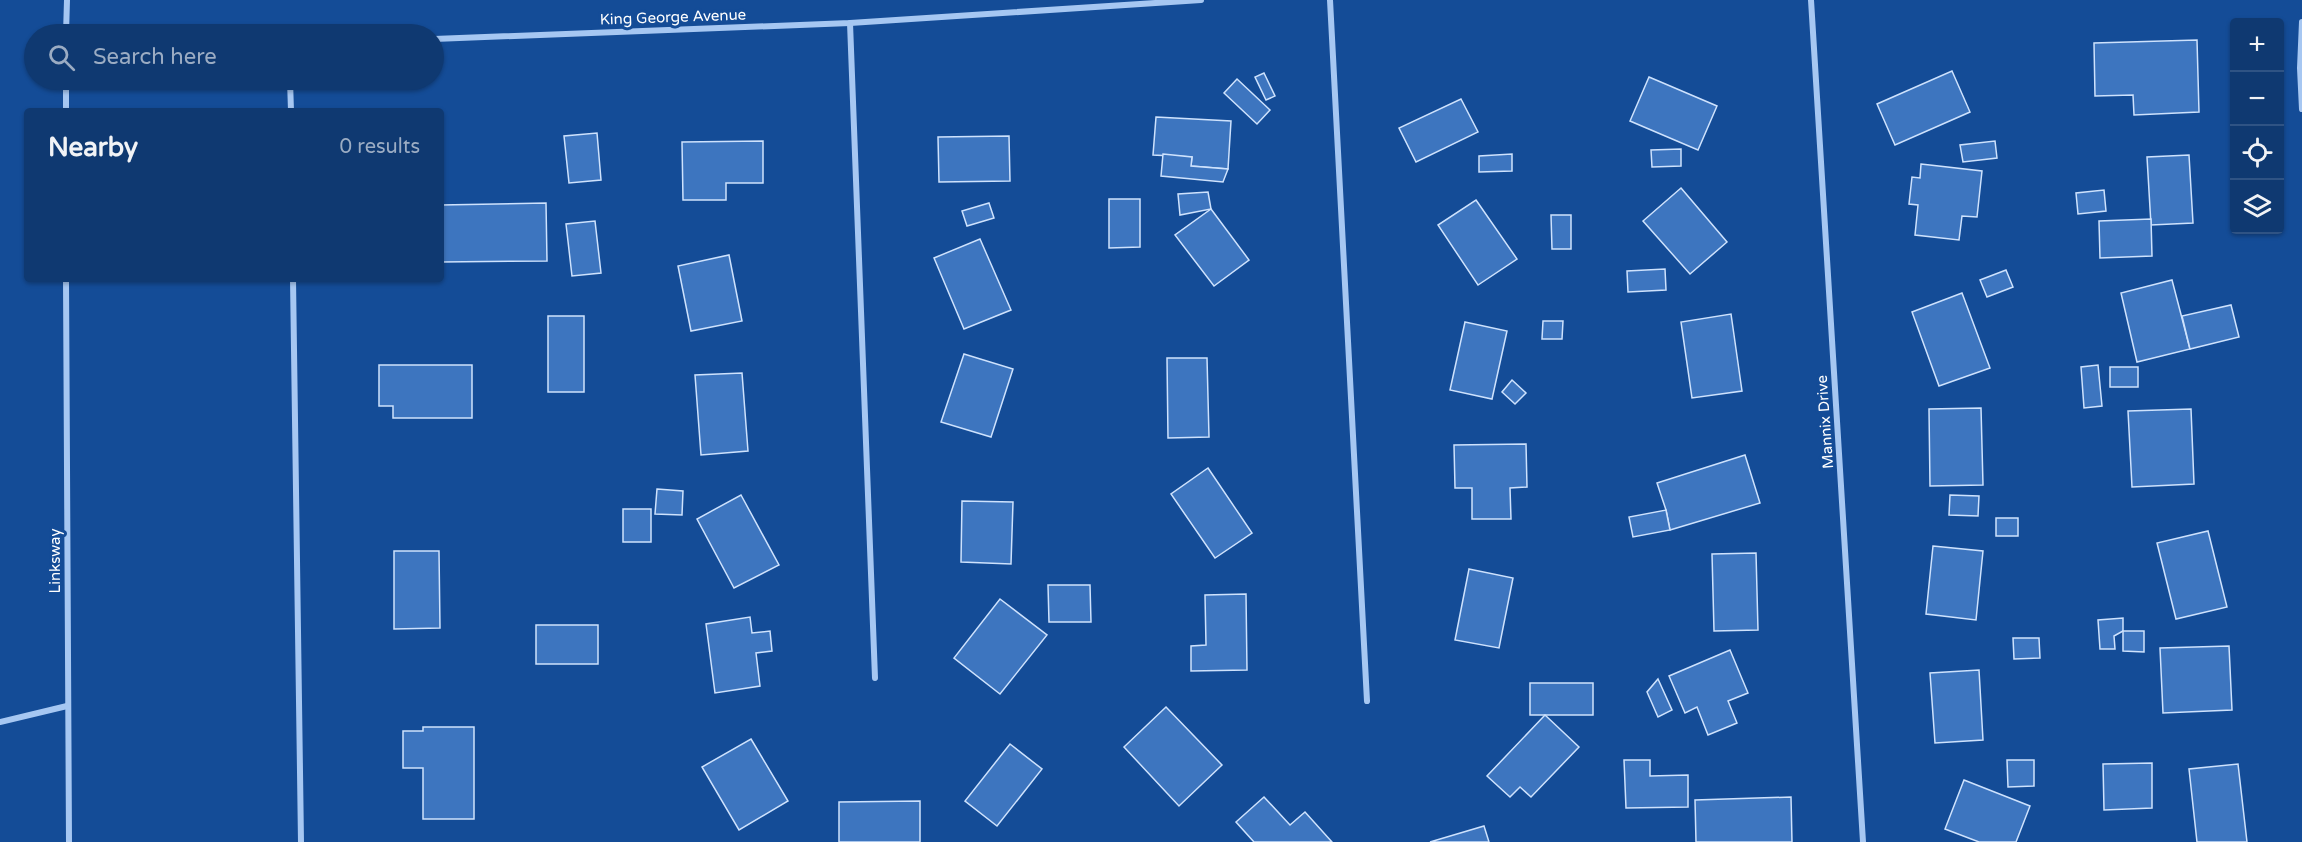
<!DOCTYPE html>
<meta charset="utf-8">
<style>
:root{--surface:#0f3971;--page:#184076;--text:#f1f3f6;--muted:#9bacc3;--line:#2f5384}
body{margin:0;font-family:"Varela Round",sans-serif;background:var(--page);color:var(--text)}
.controls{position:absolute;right:18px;top:18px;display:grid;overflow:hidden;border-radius:6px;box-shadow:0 2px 4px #0004}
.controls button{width:54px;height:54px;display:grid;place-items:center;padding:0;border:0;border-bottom:2px solid var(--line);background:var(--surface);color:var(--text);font:30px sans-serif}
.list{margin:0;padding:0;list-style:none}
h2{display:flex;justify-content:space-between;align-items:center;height:78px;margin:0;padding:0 24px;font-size:26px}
h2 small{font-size:20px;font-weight:400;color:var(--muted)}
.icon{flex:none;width:33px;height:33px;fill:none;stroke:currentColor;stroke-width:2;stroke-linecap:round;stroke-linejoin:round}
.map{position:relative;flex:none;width:2302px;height:842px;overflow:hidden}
.search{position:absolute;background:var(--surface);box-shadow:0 2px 4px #0004;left:24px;top:24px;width:420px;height:66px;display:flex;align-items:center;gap:15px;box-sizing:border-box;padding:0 21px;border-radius:33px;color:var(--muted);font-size:22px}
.panel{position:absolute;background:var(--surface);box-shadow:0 2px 4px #0004;left:24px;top:108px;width:420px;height:174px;border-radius:6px}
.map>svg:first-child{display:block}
.building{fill:#3d75bf;stroke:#cee2fd;stroke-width:1.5}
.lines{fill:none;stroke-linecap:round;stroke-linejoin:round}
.street{stroke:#a6c7f2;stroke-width:6}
.labels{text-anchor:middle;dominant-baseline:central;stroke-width:6;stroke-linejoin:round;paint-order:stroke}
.street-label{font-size:15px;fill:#fff;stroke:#144c97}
</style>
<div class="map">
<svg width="2302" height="842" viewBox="0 0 2302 842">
<rect width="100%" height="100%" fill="#144c97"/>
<g class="building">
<polygon points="2197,40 2199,112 2134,115 2133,95 2095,96 2094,43"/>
<polygon points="1952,71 1970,112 1895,145 1877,104"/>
<polygon points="1264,73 1275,96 1266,100 1255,77"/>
<polygon points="1649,77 1717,106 1698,150 1630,121"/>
<polygon points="1237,79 1270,110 1257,124 1224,93"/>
<polygon points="1461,99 1478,132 1416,162 1399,128"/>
<polygon points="1156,117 1231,121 1228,169 1191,166 1192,157 1153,155"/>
<polygon points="597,133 601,180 569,183 564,136"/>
<polygon points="1009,136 1010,181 939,182 938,137"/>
<polygon points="763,141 763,183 726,183 726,200 683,200 682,142"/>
<polygon points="1995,141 1997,158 1963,162 1960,145"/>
<polygon points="1681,149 1681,166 1652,167 1651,150"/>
<polygon points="1163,154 1192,157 1191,166 1228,169 1223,182 1161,176"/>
<polygon points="1512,154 1512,171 1479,172 1479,156"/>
<polygon points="2189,155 2193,223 2151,225 2147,157"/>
<polygon points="1921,164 1982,171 1977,217 1962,216 1959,240 1915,235 1918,205 1909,204 1912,177 1920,178"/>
<polygon points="1681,188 1727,242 1690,274 1643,221"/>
<polygon points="2104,190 2106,211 2078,214 2076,193"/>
<polygon points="1208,192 1211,209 1180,215 1178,194"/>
<polygon points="1109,199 1140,199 1140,247 1109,248"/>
<polygon points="1476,200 1517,259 1478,285 1438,225"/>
<polygon points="546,203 547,261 441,262 441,205"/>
<polygon points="989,203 994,218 967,226 962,211"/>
<polygon points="1211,209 1249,260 1214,286 1175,235"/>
<polygon points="1551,215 1571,215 1571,249 1552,249"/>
<polygon points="2151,219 2152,256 2100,258 2099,221"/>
<polygon points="595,221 601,273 572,276 566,224"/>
<polygon points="980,239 1011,310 964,329 934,258"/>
<polygon points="729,255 742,321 691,331 678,266"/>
<polygon points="1665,269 1666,290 1628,292 1627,271"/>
<polygon points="2006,270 2013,287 1987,297 1980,280"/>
<polygon points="2172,280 2190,349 2137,362 2121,293"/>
<polygon points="1962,293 1990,368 1939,386 1912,312"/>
<polygon points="2231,305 2239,337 2190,349 2182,316"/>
<polygon points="1731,314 1742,391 1692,398 1681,322"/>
<rect x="548" y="316" width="36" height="76"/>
<polygon points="1543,321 1563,321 1562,339 1542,339"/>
<polygon points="1465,322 1507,331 1492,399 1450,390"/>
<polygon points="964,354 1013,369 991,437 941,422"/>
<polygon points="1167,358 1207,358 1209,437 1168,438"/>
<polygon points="379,365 472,365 472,418 393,418 393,406 379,406"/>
<polygon points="2098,365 2102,406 2084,408 2081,367"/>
<rect x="2110" y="367" width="28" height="20"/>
<polygon points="742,373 748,451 701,455 695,375"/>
<polygon points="1512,380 1526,393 1515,404 1502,392"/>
<polygon points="1981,408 1983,485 1930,486 1929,409"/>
<polygon points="2191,409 2194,484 2132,487 2128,411"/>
<polygon points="1526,444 1527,487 1510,488 1511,519 1472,519 1472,488 1455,488 1454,445"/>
<polygon points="1745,455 1760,503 1670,530 1666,510 1657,483"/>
<polygon points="1208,468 1252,533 1215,558 1171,494"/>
<polygon points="657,489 683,491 682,515 655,514"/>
<polygon points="741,495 779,565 734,588 697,519"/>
<polygon points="1950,495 1979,496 1978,516 1949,515"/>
<polygon points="962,501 1013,502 1011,564 961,562"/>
<rect x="623" y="509" width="28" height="33"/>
<polygon points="1666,510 1670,530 1633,537 1629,517"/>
<rect x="1996" y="518" width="22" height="18"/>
<polygon points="2208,531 2227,607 2176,619 2157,543"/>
<polygon points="1933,546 1983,551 1976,620 1926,614"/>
<polygon points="394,551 439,551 440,628 394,629"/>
<polygon points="1756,553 1758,630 1714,631 1712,554"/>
<polygon points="1469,569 1513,578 1499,648 1455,640"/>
<polygon points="1048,585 1090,585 1091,622 1049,622"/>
<polygon points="1246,594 1247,670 1191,671 1191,646 1206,645 1205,595"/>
<polygon points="1000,599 1047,635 1000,694 954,658"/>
<polygon points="750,617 752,633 770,631 772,651 756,653 760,686 715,693 706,624"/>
<polygon points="2123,618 2123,631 2114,636 2115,649 2100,649 2098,620"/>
<rect x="536" y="625" width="62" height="39"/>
<polygon points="2123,631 2144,631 2144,652 2123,651"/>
<polygon points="2013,638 2039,638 2040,658 2014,659"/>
<polygon points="2229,646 2232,710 2163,713 2160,648"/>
<polygon points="1730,650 1748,693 1728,701 1737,723 1708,735 1697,707 1685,713 1669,676"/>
<polygon points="1979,670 1983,740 1935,743 1930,673"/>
<polygon points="1658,679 1672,710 1658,717 1647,692"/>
<rect x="1530" y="683" width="63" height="32"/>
<polygon points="1166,707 1222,765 1179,806 1124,747"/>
<polygon points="1545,715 1579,747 1531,797 1520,787 1510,797 1487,776"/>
<polygon points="423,727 474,727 474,819 423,819 423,768 403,768 403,731 423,731"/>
<polygon points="751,739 788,801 739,830 702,767"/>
<polygon points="1010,744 1042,769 997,826 965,801"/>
<polygon points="1624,760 1650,760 1650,776 1688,775 1688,807 1626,808"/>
<polygon points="2007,760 2034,760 2034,786 2008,787"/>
<polygon points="2152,763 2152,808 2104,810 2103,764"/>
<polygon points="2238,764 2247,842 2197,842 2189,769"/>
<polygon points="1964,780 2030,806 2016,842 1979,842 1945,829"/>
<polygon points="1264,797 1290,825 1305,812 1332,842 1254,842 1236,822"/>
<polygon points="1791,797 1792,842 1696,842 1695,800"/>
<polygon points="920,801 920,842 839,842 839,802"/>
<polygon points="1484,826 1489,842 1430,842"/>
</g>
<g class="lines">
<g class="street">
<polyline points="1330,0 1367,701"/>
<polyline points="1811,0 1863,842"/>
<polyline points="2302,22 2300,68 2302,109"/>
<polyline points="850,23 875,678"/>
<polyline points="66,34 67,0"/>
<polyline points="434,39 850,23 1201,0"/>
<polyline points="66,80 66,111"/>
<polyline points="290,80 291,111"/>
<polyline points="66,279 69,842"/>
<polyline points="293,279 301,842"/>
<polyline points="0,722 67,706"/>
</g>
</g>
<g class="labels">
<g class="street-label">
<text transform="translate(673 17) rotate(-2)">King George Avenue</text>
<text transform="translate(1825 422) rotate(-94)">Mannix Drive</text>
<text transform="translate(55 561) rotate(-90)">Linksway</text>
</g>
</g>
</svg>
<div class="controls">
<button>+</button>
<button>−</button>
<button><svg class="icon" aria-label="locate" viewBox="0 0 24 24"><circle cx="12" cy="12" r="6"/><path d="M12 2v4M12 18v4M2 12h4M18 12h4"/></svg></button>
<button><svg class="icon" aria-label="layers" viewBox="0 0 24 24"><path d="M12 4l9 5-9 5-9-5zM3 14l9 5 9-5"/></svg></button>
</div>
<div class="search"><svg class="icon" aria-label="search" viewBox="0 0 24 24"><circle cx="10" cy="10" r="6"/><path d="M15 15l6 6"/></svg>Search here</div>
<section class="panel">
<h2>Nearby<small>0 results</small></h2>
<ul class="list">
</ul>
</section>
</div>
